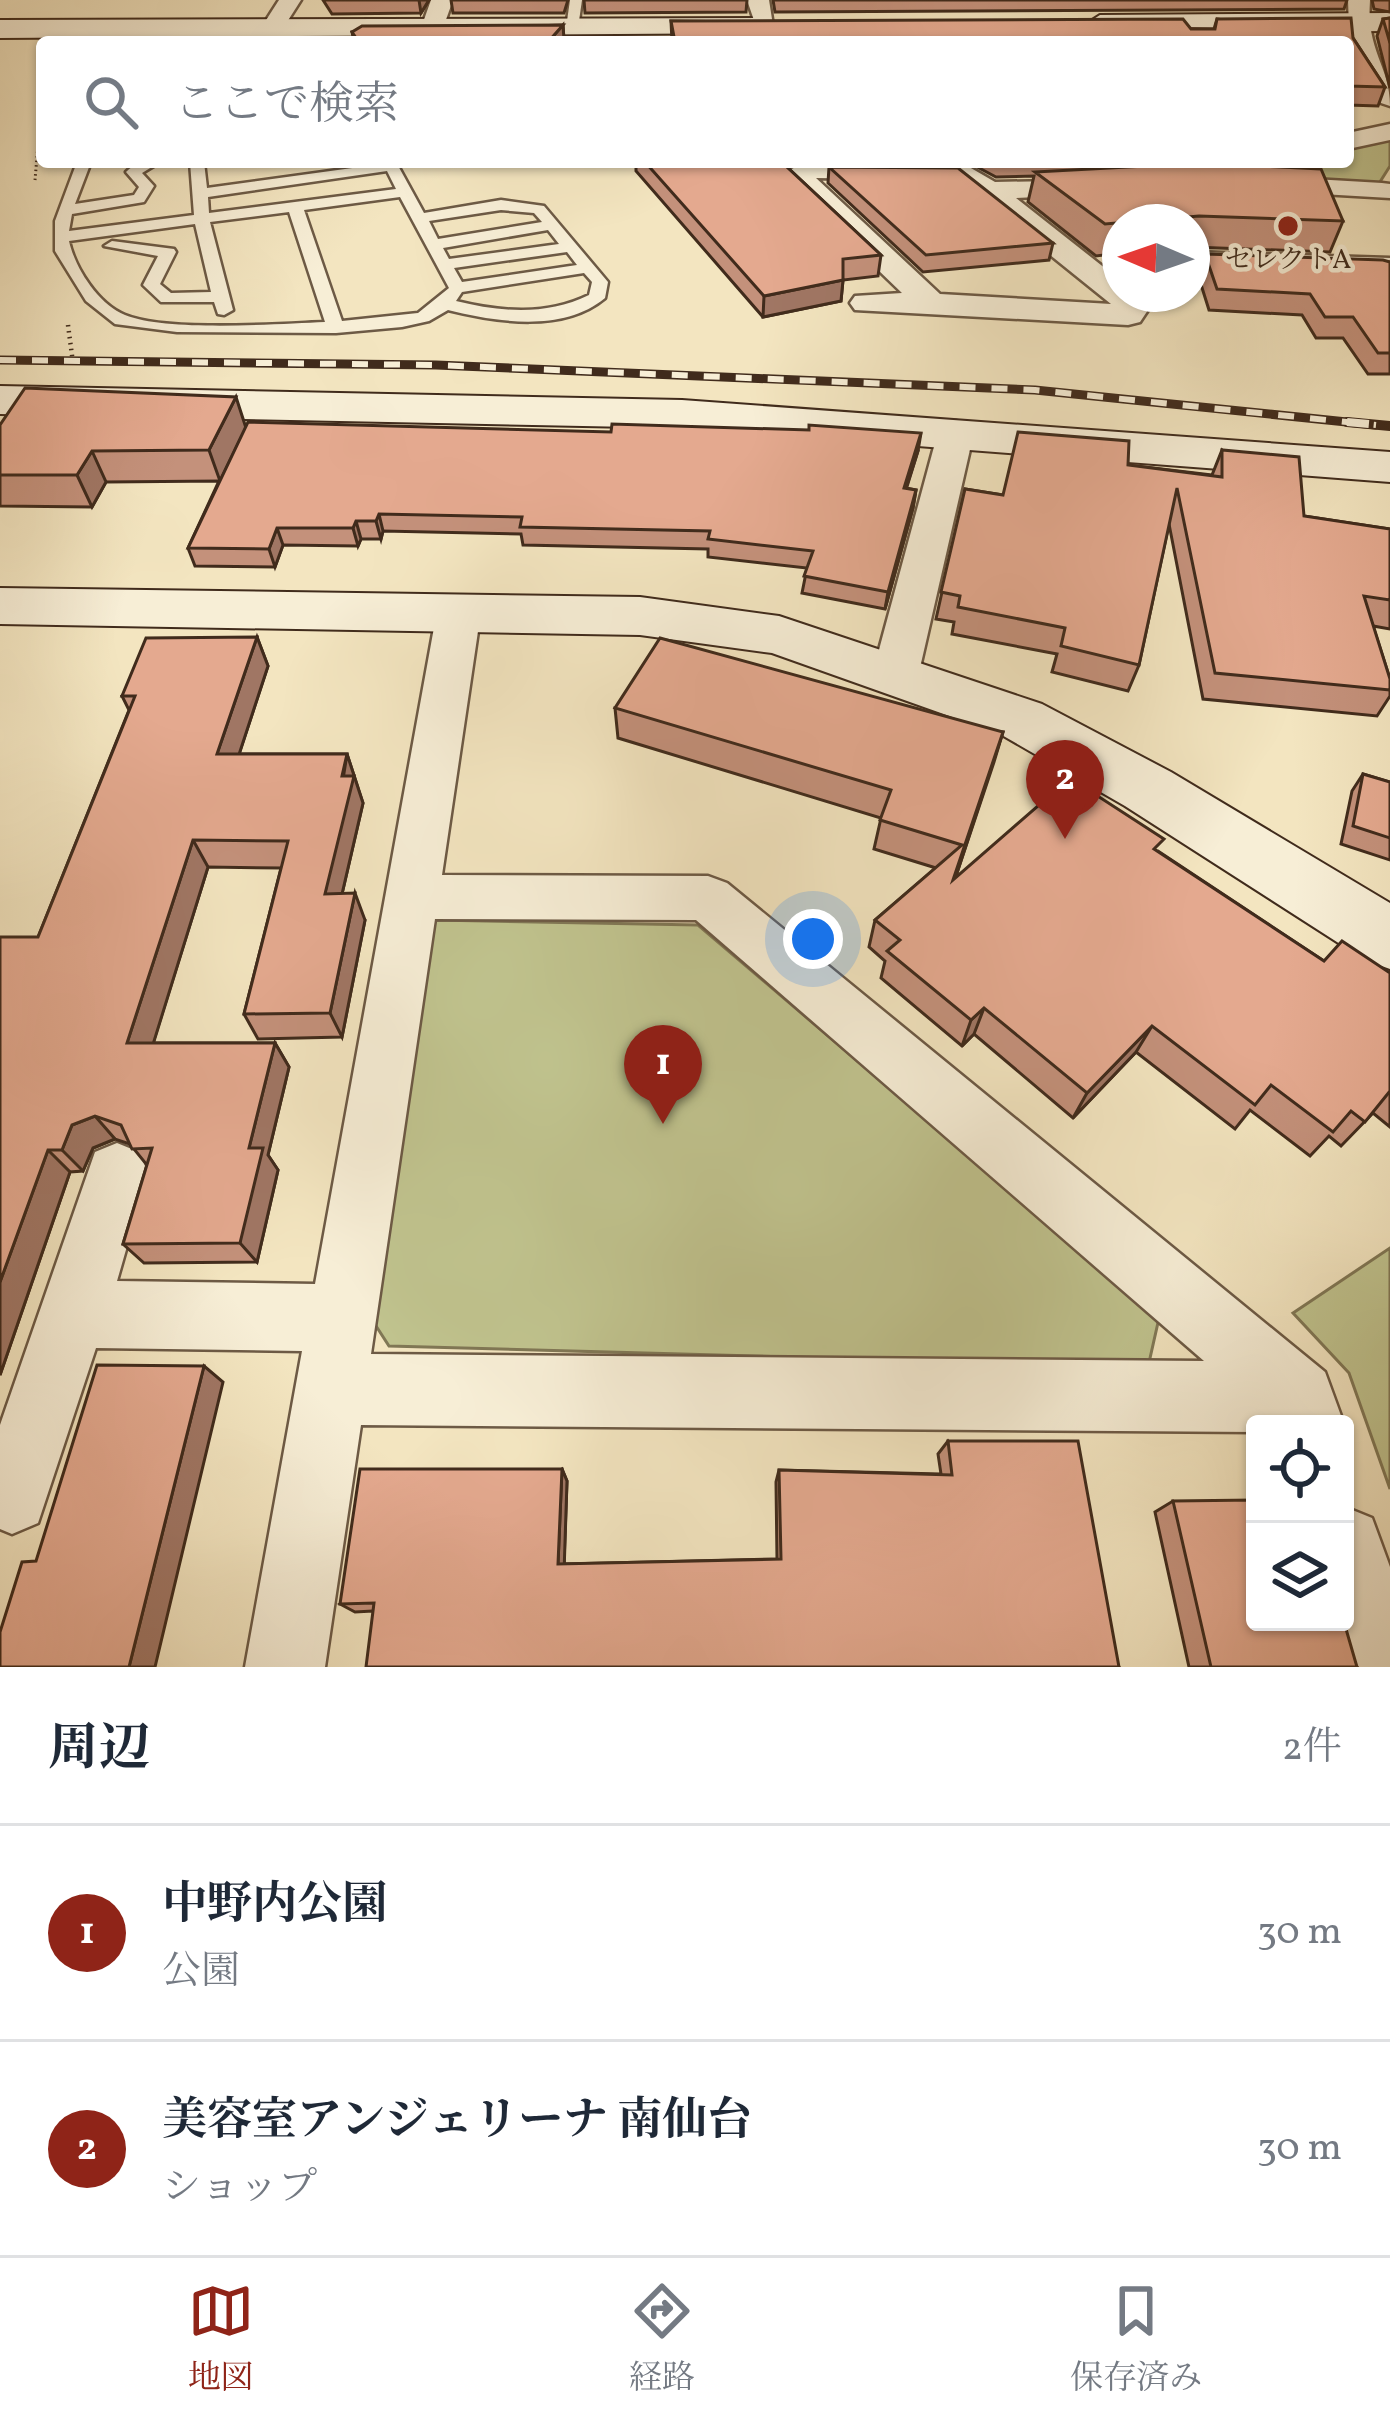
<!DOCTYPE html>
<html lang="ja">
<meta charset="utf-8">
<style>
:root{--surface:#fff;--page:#f2f2f3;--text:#1f2937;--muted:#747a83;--line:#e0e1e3;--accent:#8f2418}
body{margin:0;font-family:Vollkorn,"Noto Serif JP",serif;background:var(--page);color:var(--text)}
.controls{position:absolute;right:36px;bottom:36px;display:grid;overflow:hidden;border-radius:12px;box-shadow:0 3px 9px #0004}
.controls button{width:108px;height:108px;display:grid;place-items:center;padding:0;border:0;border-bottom:3px solid var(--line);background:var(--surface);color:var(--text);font:60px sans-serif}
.compass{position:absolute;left:1102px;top:204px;width:108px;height:108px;border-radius:50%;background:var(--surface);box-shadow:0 3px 9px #0004;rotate:272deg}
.you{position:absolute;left:813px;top:939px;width:42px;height:42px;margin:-30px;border:9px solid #fff;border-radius:50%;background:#1a73e8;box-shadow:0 0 0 18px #1a73e833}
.badge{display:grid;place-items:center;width:78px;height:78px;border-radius:50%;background:var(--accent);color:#fff;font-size:39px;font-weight:700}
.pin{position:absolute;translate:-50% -99px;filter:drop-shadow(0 3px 6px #0008)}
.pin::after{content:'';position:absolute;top:63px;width:42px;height:36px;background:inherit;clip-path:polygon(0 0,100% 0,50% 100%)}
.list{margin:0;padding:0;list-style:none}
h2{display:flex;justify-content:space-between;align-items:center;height:156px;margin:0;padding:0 48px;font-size:51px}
h2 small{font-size:39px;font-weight:400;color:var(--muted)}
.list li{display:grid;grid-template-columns:78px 1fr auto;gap:36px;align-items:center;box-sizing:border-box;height:216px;padding:0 48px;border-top:3px solid var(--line)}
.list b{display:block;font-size:45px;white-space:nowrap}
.list p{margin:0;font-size:39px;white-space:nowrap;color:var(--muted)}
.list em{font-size:39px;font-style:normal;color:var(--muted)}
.icon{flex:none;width:66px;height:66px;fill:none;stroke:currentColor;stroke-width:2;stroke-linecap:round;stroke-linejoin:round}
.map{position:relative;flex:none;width:1390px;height:1667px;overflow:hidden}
.search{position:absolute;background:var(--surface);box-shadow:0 3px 9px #0004;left:36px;right:36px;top:36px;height:132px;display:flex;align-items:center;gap:30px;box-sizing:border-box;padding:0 42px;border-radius:12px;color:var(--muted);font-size:45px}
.sheet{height:588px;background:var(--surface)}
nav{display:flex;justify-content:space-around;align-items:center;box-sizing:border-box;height:168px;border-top:3px solid var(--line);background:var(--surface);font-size:33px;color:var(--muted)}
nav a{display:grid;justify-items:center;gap:6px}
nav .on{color:var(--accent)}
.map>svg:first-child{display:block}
.green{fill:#c0c38e;stroke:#807755;stroke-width:3}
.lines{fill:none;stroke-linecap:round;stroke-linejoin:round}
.lane-casing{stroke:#6d5a45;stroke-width:5}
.street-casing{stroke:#6d5a45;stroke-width:5}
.secondary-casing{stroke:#402b1c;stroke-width:4}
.path-far1{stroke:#402b1c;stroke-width:3;stroke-dasharray:1.5 3;stroke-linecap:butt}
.path{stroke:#402b1c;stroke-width:4.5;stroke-dasharray:1.5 4.5;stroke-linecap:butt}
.lane{fill:#f7eed6;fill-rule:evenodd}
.street{fill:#f7eed6;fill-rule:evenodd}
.secondary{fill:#f7eed6;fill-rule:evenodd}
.rail-far1-casing{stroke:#402b1c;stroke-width:9}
.rail-casing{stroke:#402b1c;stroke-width:10}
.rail-far1{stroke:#f7eed6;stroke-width:6;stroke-dasharray:16;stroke-linecap:butt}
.rail{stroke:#f7eed6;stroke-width:8;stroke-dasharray:22;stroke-linecap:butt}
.wall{fill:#c4917b;stroke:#402b1c;stroke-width:3}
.shaded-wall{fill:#a07664;stroke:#402b1c;stroke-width:3}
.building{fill:#e4a98f;stroke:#402b1c;stroke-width:3}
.poi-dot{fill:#8f2418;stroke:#f7eed6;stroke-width:4.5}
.labels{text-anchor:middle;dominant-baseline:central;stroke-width:9;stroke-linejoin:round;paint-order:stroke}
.far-poi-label{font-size:27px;fill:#402b1c;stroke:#f7eed6}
</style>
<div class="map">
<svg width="1390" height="1667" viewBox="0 0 1390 1667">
<rect width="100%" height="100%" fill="#f3e5c0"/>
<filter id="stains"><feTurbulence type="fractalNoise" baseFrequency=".00167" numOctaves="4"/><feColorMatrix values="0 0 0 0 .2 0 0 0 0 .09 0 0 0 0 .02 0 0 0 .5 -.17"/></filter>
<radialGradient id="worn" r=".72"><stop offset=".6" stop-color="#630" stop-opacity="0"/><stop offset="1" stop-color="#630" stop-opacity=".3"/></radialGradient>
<g class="green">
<polygon points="1390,140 1390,166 1378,185 1275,181 1266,162 1348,162 1348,149"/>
<polygon points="435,920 698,925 1159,1318 1148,1367 389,1346 367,1312 422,936"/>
<polygon points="1390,1248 1390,1489 1349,1373 1293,1313"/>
</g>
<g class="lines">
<defs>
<g id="lane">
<polygon points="570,0 582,0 578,28 572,32 566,28"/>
<path d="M77,162H91L75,204L134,195L139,187L126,172C135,162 147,162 160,162L142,173L154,186L144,202L72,214L69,231L194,215L190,162H204L207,188L396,162L424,213L501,200L544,206L608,282L605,298C563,333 497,322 448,310L429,321L402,327L336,333L177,332L115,324L86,301L55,251V221ZM387,171L396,189L209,213L208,197ZM400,197L449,288L418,313L342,321L304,210ZM501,210L534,213L542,222L438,239L429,221ZM289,212L325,322C277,324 167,332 125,315C98,304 75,268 69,241L195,224L211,292L171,293L160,284L176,252L174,249L112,241L104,246L158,256L143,285L161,302H214L218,314L224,315L233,310L210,222ZM548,230L559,244L449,259L443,248ZM567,252L577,265L462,282L454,268ZM584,273L592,282L589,295C546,316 501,312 456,301L462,292Z"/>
</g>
<g id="street">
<polygon points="279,0 301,0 280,33 264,33 261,28"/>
<polygon points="431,0 453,0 443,28 432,35 421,28"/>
<polygon points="747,0 769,0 774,32 758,32"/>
<path d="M1348,0H1370C1366,52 1390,65 1390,106L1381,103L1350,54Z"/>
<polygon points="1390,124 1390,140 1348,149 1348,133"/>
<path d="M805,162L964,164L995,182L1110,180V192L1100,194L1016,198L1120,280V294H1138L1150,307L1140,322L1128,325L855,310L850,303L855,296L902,293L788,183V171ZM816,178L957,180L1111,304L940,294Z"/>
<polygon points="1263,176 1382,183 1390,184 1390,198 1253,190 1249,184"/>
<polygon points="1192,252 1390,258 1390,276 1192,270"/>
<polygon points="956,421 974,432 919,672 912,683 896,688 880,683 873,672 938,432"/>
<path d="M459,597L474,601L481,611L442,875L708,876L727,883L1325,1372L1344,1424H1255V1432L361,1425L325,1667H245L302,1351L96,1348L38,1523L12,1534L0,1529V1425L95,1152L117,1143L139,1152L148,1173L117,1281L315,1284L437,611L444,601ZM435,919L696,920L1204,1361L371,1354Z"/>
<polygon points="1345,1507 1372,1518 1390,1567 1390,1667 1342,1667 1329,1622 1345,1622"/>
</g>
<g id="secondary">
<polygon points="1390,13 1390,31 1100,33 1086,24 1100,15"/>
<polygon points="762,18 777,27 772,33 0,38 0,20"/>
<polygon points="0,386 682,400 1390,452 1390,482 682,428 0,414"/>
<polygon points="0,588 640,597 779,616 1042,704 1171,772 1390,903 1390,969 1365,960 1125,806 1000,734 772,653 640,635 0,624"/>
</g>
</defs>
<use href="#lane" class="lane-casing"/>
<use href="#street" class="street-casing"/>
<use href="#secondary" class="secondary-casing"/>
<polyline class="path-far1" points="35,180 42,98"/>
<polyline class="path" points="68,325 73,363"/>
<use href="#lane" class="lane"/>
<use href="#street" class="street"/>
<use href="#secondary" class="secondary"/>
<defs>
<polyline id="rail-far1" points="0,360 436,365 1035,390 1376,425"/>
<polyline id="rail" points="1347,422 1390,426"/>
</defs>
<use href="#rail-far1" class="rail-far1-casing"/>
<use href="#rail" class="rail-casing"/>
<use href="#rail-far1" class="rail-far1"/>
<use href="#rail" class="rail"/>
</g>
<g class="wall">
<polygon points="323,0 429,0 421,13 332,14"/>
<polygon points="451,0 568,0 564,13 453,13"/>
<polygon points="584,0 747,0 746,12 585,13"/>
<polygon points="773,0 1347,0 1344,9 775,12"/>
<polygon points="1372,0 1390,0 1390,12 1374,9"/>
<polygon points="1390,18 1390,88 1377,36 1383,19"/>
<polygon points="1217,19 1353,38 1385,87 1378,106 1348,105 1348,42 672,42 671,21 1214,29"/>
<polygon points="563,25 564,40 562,42 354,42 352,32"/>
<polygon points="636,162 795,162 787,167 881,255 878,276 843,280 841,301 763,317 636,171"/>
<polygon points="968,162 1305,162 1303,168 1343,221 1330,252 1192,247 1192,222 1120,222 1120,253 1096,256 1028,202 1034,176 996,177"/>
<polygon points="829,167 1053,243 1049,260 923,272 828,183"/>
<polygon points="1205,254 1390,262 1390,374 1368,374 1343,338 1316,338 1302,315 1209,310 1198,275"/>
<polygon points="0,425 246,426 918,451 906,488 916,490 913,508 885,609 802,593 807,568 708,557 708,549 523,545 521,534 383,531 381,539 361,539 358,546 283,545 275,567 195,566 188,548 219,481 106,482 92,507 0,506"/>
<polygon points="1222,450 1304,516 1390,529 1390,629 1373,626 1390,679 1390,696 1377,716 1203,699 1169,524 1139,665 1128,691 1052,672 1057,654 952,634 954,622 936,619 965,489 1003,495 1128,465 1212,475"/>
<polygon points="257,637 268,666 239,754 347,754 363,803 342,894 365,920 342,1037 258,1039 244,1014 281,868 208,867 153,1043 275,1043 289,1067 268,1155 278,1170 257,1262 144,1263 123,1244 147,1165 130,1144 115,1139 93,1148 83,1171 70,1172 0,1375 38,937 129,710 122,696"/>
<polygon points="615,708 1003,732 955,879 1158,851 1324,961 1390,973 1390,1127 1373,1113 1341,1146 1329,1136 1310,1156 1250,1110 1235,1129 1136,1052 1073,1118 974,1034 962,1046 881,978 885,961 869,947 875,920 936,868 874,849 881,818 618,738"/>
<polygon points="1363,774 1390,782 1390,860 1341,844 1352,791"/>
<polygon points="948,1441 1119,1667 373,1611 355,1612 340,1604 562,1469 567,1481 564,1564 777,1559 776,1482 779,1470 941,1474 938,1454"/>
<polygon points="1173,1501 1357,1667 1189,1667 1155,1512"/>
</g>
<g class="shaded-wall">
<polygon points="419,0 429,0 421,13"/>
<polygon points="563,25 564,40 562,42 548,42"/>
<polygon points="843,280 841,301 763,317 764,296"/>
<polygon points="236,397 246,428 220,481 209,450"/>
<polygon points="921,433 918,451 901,506 904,488"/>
<polygon points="92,451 106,482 92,507 77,475"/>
<polygon points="916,490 913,508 885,609 888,592"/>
<polygon points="379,514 383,531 381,539 376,521"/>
<polygon points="356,521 361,539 358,546 353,528"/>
<polygon points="277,528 283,545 275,567 269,549"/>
<polygon points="257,637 268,666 230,782 217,754"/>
<polygon points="1003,732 994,762 945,909 953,880"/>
<polygon points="347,754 363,803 336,920 325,894"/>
<polygon points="193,840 208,867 146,1067 127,1043"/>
<polygon points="355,893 365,920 342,1037 330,1013"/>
<polygon points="984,1008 974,1034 962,1046 971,1020"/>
<polygon points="1152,1026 1136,1052 1073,1118 1087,1093"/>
<polygon points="275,1043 289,1067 268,1155 278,1170 257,1262 240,1243 249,1148"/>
<polygon points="95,1116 115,1139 93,1148 83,1171 62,1150 72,1125"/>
<polygon points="48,1150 70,1172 0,1375 0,1282"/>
<polygon points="204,1366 223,1382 155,1667 129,1667"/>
<polygon points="562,1469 567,1481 564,1573 558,1564"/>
</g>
<g class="building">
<polygon points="1351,18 1353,38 1385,87 1348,86 1348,42 675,42 671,21 1183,19 1191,29 1215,29 1217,19"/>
<polygon points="1390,18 1390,43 1383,19"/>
<polygon points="563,25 548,42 426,39 428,42 359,42 352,32 362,26"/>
<polygon points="645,162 786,162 786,166 881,255 843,259 843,280 764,296"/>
<polygon points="1202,163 1321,169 1343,221 1199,216 1105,224 1035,172"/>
<polygon points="829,167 958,168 1053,243 926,255"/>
<polygon points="1205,254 1383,260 1390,262 1390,353 1378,353 1353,317 1325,317 1310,294 1217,289"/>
<polygon points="25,388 236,397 209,450 92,451 77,475 0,475 0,425"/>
<polygon points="248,422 611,432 612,424 809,430 809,425 921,433 904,488 916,490 888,592 804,576 813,551 708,539 710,531 520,527 522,517 379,514 376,521 356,521 353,528 277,528 269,549 188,548"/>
<polygon points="1018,432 1129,441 1128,465 1222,477 1222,450 1299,457 1304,516 1390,529 1390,600 1364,596 1390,679 1390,690 1215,673 1177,488 1139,665 1061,646 1065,628 958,607 960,596 941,592 965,489 1003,495"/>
<polygon points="257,637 217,754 347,754 342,776 354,776 325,894 355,893 330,1013 244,1014 288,841 193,840 127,1043 275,1043 249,1148 263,1148 240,1243 123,1244 152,1148 132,1149 121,1125 95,1116 72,1125 62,1150 48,1150 0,1282 0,937 38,937 135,696 122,696 146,638"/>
<polygon points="660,638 1003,732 953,880 1070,778 1164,839 1154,849 1324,961 1342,941 1390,973 1390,1091 1365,1122 1351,1111 1333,1132 1271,1085 1255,1105 1152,1026 1087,1093 984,1008 971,1020 887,951 900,940 875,920 962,845 880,820 891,790 615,708"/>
<polygon points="1363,774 1390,782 1390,838 1353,826"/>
<polygon points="97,1365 204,1366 129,1667 0,1667 0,1632 22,1562 36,1561"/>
<polygon points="948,1441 1078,1441 1119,1667 366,1667 374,1603 340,1604 360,1469 562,1469 558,1564 781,1559 779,1470 952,1475"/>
<polygon points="1255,1500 1255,1622 1344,1622 1357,1667 1211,1667 1173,1501"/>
</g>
<circle class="poi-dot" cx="1288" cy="226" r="12"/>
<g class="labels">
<g class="far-poi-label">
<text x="1288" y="261">セレクトA</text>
</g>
</g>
<rect width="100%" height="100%" filter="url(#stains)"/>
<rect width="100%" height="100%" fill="url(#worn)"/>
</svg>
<div class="controls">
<button><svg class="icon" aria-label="locate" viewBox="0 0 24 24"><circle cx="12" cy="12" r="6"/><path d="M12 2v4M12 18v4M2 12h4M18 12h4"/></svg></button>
<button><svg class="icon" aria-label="layers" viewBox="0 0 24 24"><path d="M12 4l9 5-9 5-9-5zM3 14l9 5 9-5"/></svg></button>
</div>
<svg class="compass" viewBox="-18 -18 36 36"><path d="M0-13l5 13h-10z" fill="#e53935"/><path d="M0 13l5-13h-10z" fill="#747a83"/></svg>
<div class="you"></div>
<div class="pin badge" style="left:663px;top:1124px">1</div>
<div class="pin badge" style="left:1065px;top:839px">2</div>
<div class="search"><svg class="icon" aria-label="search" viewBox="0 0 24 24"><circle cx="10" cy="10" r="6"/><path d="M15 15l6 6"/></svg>ここで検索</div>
</div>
<section class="sheet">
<h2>周辺<small>2件</small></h2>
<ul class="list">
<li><span class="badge">1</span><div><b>中野内公園</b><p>公園</p></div><em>30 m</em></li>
<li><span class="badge">2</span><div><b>美容室アンジェリーナ 南仙台</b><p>ショップ</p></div><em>30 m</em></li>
</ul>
</section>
<nav>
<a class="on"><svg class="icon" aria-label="map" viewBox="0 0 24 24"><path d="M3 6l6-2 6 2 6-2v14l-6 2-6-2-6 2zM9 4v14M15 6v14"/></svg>地図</a>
<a><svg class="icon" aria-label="directions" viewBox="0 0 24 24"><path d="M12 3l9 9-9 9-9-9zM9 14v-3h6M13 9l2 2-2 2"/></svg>経路</a>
<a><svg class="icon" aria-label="saved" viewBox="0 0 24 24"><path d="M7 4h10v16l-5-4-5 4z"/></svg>保存済み</a>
</nav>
